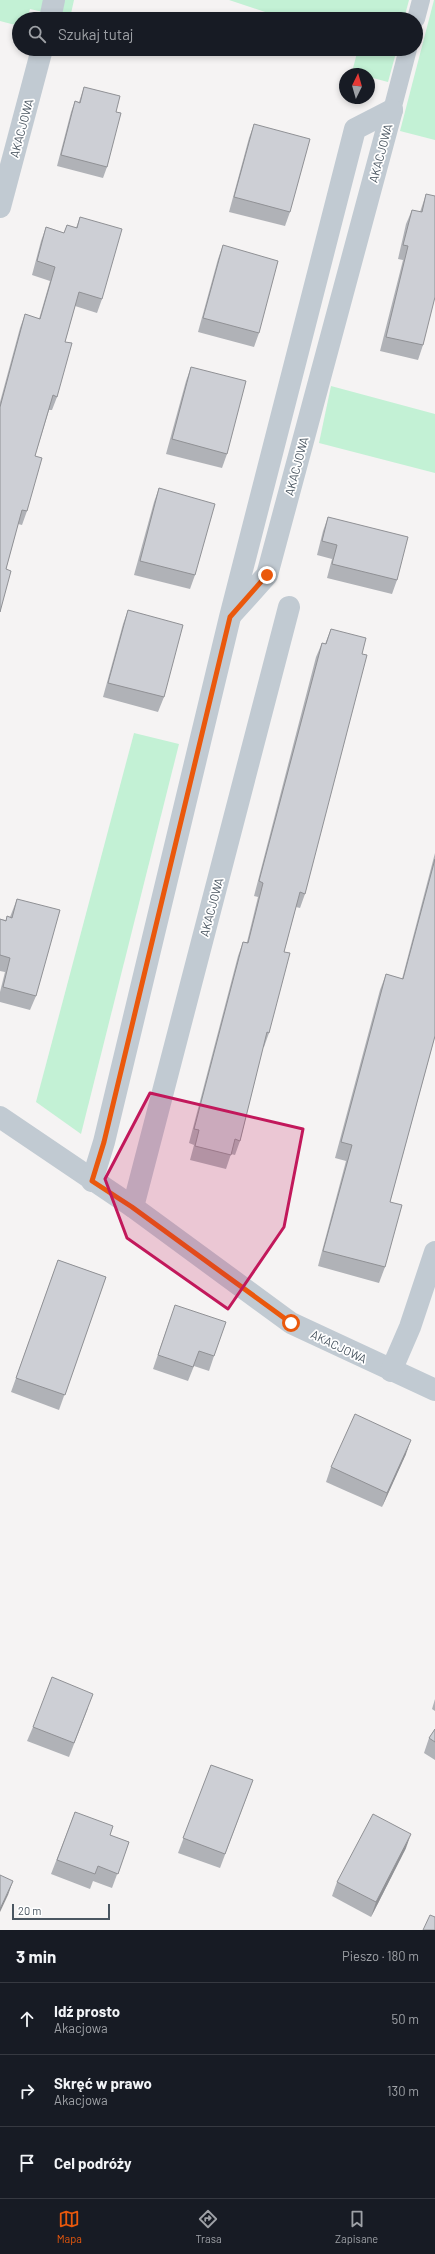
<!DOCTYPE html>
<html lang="pl">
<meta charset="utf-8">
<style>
:root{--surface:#171b24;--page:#242831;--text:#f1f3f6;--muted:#9ea1a6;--line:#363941;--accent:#ea580c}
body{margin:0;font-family:Barlow,sans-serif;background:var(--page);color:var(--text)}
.compass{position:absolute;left:339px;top:68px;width:36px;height:36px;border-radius:50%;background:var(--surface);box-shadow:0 2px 6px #0003;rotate:5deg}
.scale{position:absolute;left:12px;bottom:10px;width:98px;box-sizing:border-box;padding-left:4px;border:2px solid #4a5661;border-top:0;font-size:11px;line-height:14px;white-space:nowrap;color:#4a5661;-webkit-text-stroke:3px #fff;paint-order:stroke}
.stop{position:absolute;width:12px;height:12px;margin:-9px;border:3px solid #ea580c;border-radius:50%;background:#fff}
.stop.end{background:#ea580c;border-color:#fff;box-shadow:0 1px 4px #0008}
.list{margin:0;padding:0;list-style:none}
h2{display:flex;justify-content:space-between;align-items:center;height:52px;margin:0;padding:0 16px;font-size:17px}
h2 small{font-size:13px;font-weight:400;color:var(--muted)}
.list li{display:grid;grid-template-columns:26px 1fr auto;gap:12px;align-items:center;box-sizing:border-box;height:72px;padding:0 16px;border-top:1px solid var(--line)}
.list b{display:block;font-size:15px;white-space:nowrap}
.list p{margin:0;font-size:13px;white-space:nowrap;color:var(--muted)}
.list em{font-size:13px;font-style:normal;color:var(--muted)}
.icon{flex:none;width:22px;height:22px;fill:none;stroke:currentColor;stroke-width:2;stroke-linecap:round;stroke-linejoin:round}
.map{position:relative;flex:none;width:435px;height:1930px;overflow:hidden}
.search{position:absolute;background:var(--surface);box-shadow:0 2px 6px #0003;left:12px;right:12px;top:12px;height:44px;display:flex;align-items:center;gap:10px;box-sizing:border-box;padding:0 14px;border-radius:22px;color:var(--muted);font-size:15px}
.sheet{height:268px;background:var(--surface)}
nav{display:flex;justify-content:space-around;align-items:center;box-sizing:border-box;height:56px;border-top:1px solid var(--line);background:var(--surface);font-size:11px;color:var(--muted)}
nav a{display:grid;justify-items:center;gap:2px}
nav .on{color:var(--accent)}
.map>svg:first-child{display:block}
.green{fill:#c3f1d5}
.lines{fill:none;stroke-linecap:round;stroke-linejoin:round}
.lane{stroke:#c1cad2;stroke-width:18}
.street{stroke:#c1cad2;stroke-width:22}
.wall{fill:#b0b2b7}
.shaded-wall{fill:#909195}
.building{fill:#cdcfd5;stroke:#909195}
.route{stroke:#ea580c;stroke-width:5}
.marked{fill:#c2185b;fill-opacity:0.2;stroke:#c2185b;stroke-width:3;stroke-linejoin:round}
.labels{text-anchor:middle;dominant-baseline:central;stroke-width:3.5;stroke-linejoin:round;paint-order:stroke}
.street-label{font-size:12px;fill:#4a5661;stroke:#fff}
</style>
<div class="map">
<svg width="435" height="1930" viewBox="0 0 435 1930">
<rect width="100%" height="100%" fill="#f5f3f3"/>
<g class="green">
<polygon points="0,0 74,0 70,18 30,9 27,19 19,19 19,26 0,21"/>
<polygon points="229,0 409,0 404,19 286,19"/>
<polygon points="434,0 435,0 435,140 400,131"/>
<polygon points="358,49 397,49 388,82 369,77 369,74 352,72"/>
<polygon points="331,386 435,414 435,473 319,443"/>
<polygon points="134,733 179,744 81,1134 36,1102"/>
</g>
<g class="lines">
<g class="lane">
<polyline points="416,19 421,0"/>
<polyline points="392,110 408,49"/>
</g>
<g class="street">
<polyline points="50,19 54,0"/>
<polyline points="0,207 42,49"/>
<polyline points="231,615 267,575 392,110"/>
<polyline points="0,1117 133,1207 291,1323 435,1390"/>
<polyline points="92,1181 104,1142 230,617 355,129 392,110"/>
<polyline points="133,1207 289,607"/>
<polyline points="391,1371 410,1327 435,1252"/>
</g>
</g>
<g class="wall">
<polygon points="84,87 116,112 107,167 103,178 57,166 71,112 75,101 79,102"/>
<polygon points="254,124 290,212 285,226 229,212 249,138"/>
<polygon points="426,194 423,345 418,360 380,351 403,260 398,259 406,224 412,210 420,212"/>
<polygon points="80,217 102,299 97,313 75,306 65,342 57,397 52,410 49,410 35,456 27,511 22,525 18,524 6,569 0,612 0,402 20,328 25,314 39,319 50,281 32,275 41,241 46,227 64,233 67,225 76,228"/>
<polygon points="223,245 259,333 254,347 198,332 218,259"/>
<polygon points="191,367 227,454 222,468 166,454 186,381"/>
<polygon points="159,488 195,575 190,589 134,575 154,502"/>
<polygon points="328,517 397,580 392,594 327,578 332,559 317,555 323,531"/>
<polygon points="128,610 164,697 158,712 103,697 123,624"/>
<polygon points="331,629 362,654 305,894 300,908 296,907 284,952 269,1033 264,1047 263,1047 240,1141 235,1155 231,1154 226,1169 190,1160 194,1145 189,1143 238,956 243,942 247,942 258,897 254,896 316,657 322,643 325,644"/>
<polygon points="435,853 435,1036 390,1202 385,1267 379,1283 318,1266 346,1161 335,1158 380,990 386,974 402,979"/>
<polygon points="17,899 36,996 30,1010 0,1002 0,992 5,972 0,971 0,919 6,920 7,916 10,917"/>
<polygon points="58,1260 106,1277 59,1410 11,1392"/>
<polygon points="170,1319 214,1356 209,1371 194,1366 188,1381 153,1369"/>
<polygon points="406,1454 382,1507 326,1482 331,1467"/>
<polygon points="435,1699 435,1711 432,1709"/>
<polygon points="88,1708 69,1757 27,1741 33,1727"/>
<polygon points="435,1729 435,1760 424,1753 429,1738"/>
<polygon points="211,1765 253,1780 220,1868 178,1853"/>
<polygon points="75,1812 110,1835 129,1842 112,1888 93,1881 90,1889 51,1874"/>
<polygon points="406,1848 371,1917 332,1896 337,1882"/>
</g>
<g class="shaded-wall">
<polygon points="411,1440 406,1454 382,1507 387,1493"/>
<polygon points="411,1834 406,1848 371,1917 376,1902"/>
<polygon points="13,1881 8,1895 0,1912 0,1909"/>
</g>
<g class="building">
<polygon points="84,87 120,96 116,112 121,113 107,167 61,155 75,101 80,103"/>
<polygon points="254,124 310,139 290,212 234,197"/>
<polygon points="426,194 435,196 435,297 423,345 386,337 408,246 403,245 412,210 422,212"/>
<polygon points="80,217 122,229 102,299 79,292 65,342 72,343 57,397 53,395 35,456 42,458 27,511 22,510 6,569 11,571 0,612 0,407 25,314 40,319 55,267 37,261 46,227 64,233 67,225 77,228"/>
<polygon points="223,245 278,261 259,333 203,318"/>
<polygon points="191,367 246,381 227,454 172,439"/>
<polygon points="159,488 215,504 195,575 140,561"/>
<polygon points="328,517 408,537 397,580 332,564 337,545 322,541"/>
<polygon points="128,610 183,625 164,697 108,683"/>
<polygon points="331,629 366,638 362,654 367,655 305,894 300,892 284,952 290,953 269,1033 267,1032 240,1141 235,1139 231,1155 195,1146 199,1130 194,1129 243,942 248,943 263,883 259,881 322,643 326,644"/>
<polygon points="435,859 435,1036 390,1202 402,1205 385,1267 323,1251 352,1145 341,1142 386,974 403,979"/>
<polygon points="17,899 60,910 36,996 3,987 10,958 0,955 0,919 6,921 7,916 12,918"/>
<polygon points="58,1260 106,1277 65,1395 16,1378"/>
<polygon points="175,1305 226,1322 214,1356 199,1351 193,1367 158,1355"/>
<polygon points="355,1414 411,1440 387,1493 331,1467"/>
<polygon points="52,1677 93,1694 74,1743 33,1727"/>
<polygon points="435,1729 435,1742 429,1738"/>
<polygon points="211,1765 253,1780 225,1854 183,1838"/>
<polygon points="75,1812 113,1826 110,1835 129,1842 118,1874 98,1866 95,1874 57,1860"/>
<polygon points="373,1814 411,1834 376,1902 337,1882"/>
<polygon points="0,1875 13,1881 0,1909"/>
<polygon points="430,1915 435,1917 435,1930 423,1930"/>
</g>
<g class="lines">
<polyline class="route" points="267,575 230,617 104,1142 92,1181 132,1207 291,1323"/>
</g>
<path class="marked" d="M150,1093L303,1129L284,1227L228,1309L127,1238L105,1179Z"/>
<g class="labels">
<g class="street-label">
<text transform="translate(21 128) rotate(-75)">AKACJOWA</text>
<text transform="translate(380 153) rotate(-75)">AKACJOWA</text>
<text transform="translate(296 466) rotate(-75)">AKACJOWA</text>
<text transform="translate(211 907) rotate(-75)">AKACJOWA</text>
<text transform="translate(339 1346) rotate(26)">AKACJOWA</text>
</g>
</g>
</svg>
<svg class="compass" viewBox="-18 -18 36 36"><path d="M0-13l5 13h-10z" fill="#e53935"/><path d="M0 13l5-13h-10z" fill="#9ea1a6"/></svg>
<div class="scale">20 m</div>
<div class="stop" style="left:291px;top:1323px"></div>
<div class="stop end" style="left:267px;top:575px"></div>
<div class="search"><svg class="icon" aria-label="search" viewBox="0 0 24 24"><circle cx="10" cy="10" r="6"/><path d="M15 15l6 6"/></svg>Szukaj tutaj</div>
</div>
<section class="sheet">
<h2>3 min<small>Pieszo · 180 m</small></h2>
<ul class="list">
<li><svg class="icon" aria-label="ahead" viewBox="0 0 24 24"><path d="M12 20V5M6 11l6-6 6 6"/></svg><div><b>Idź prosto</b><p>Akacjowa</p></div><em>50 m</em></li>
<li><svg class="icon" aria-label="right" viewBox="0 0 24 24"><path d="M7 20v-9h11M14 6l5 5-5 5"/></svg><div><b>Skręć w prawo</b><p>Akacjowa</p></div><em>130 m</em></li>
<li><svg class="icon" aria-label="arrive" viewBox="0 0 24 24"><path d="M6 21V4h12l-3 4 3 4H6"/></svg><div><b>Cel podróży</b></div></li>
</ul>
</section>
<nav>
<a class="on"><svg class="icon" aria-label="map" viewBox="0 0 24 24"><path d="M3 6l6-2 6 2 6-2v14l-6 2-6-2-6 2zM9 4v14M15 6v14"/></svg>Mapa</a>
<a><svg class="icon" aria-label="directions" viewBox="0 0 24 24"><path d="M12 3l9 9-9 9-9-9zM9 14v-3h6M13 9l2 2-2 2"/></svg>Trasa</a>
<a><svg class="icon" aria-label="saved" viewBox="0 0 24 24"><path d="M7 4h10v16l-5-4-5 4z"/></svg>Zapisane</a>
</nav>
